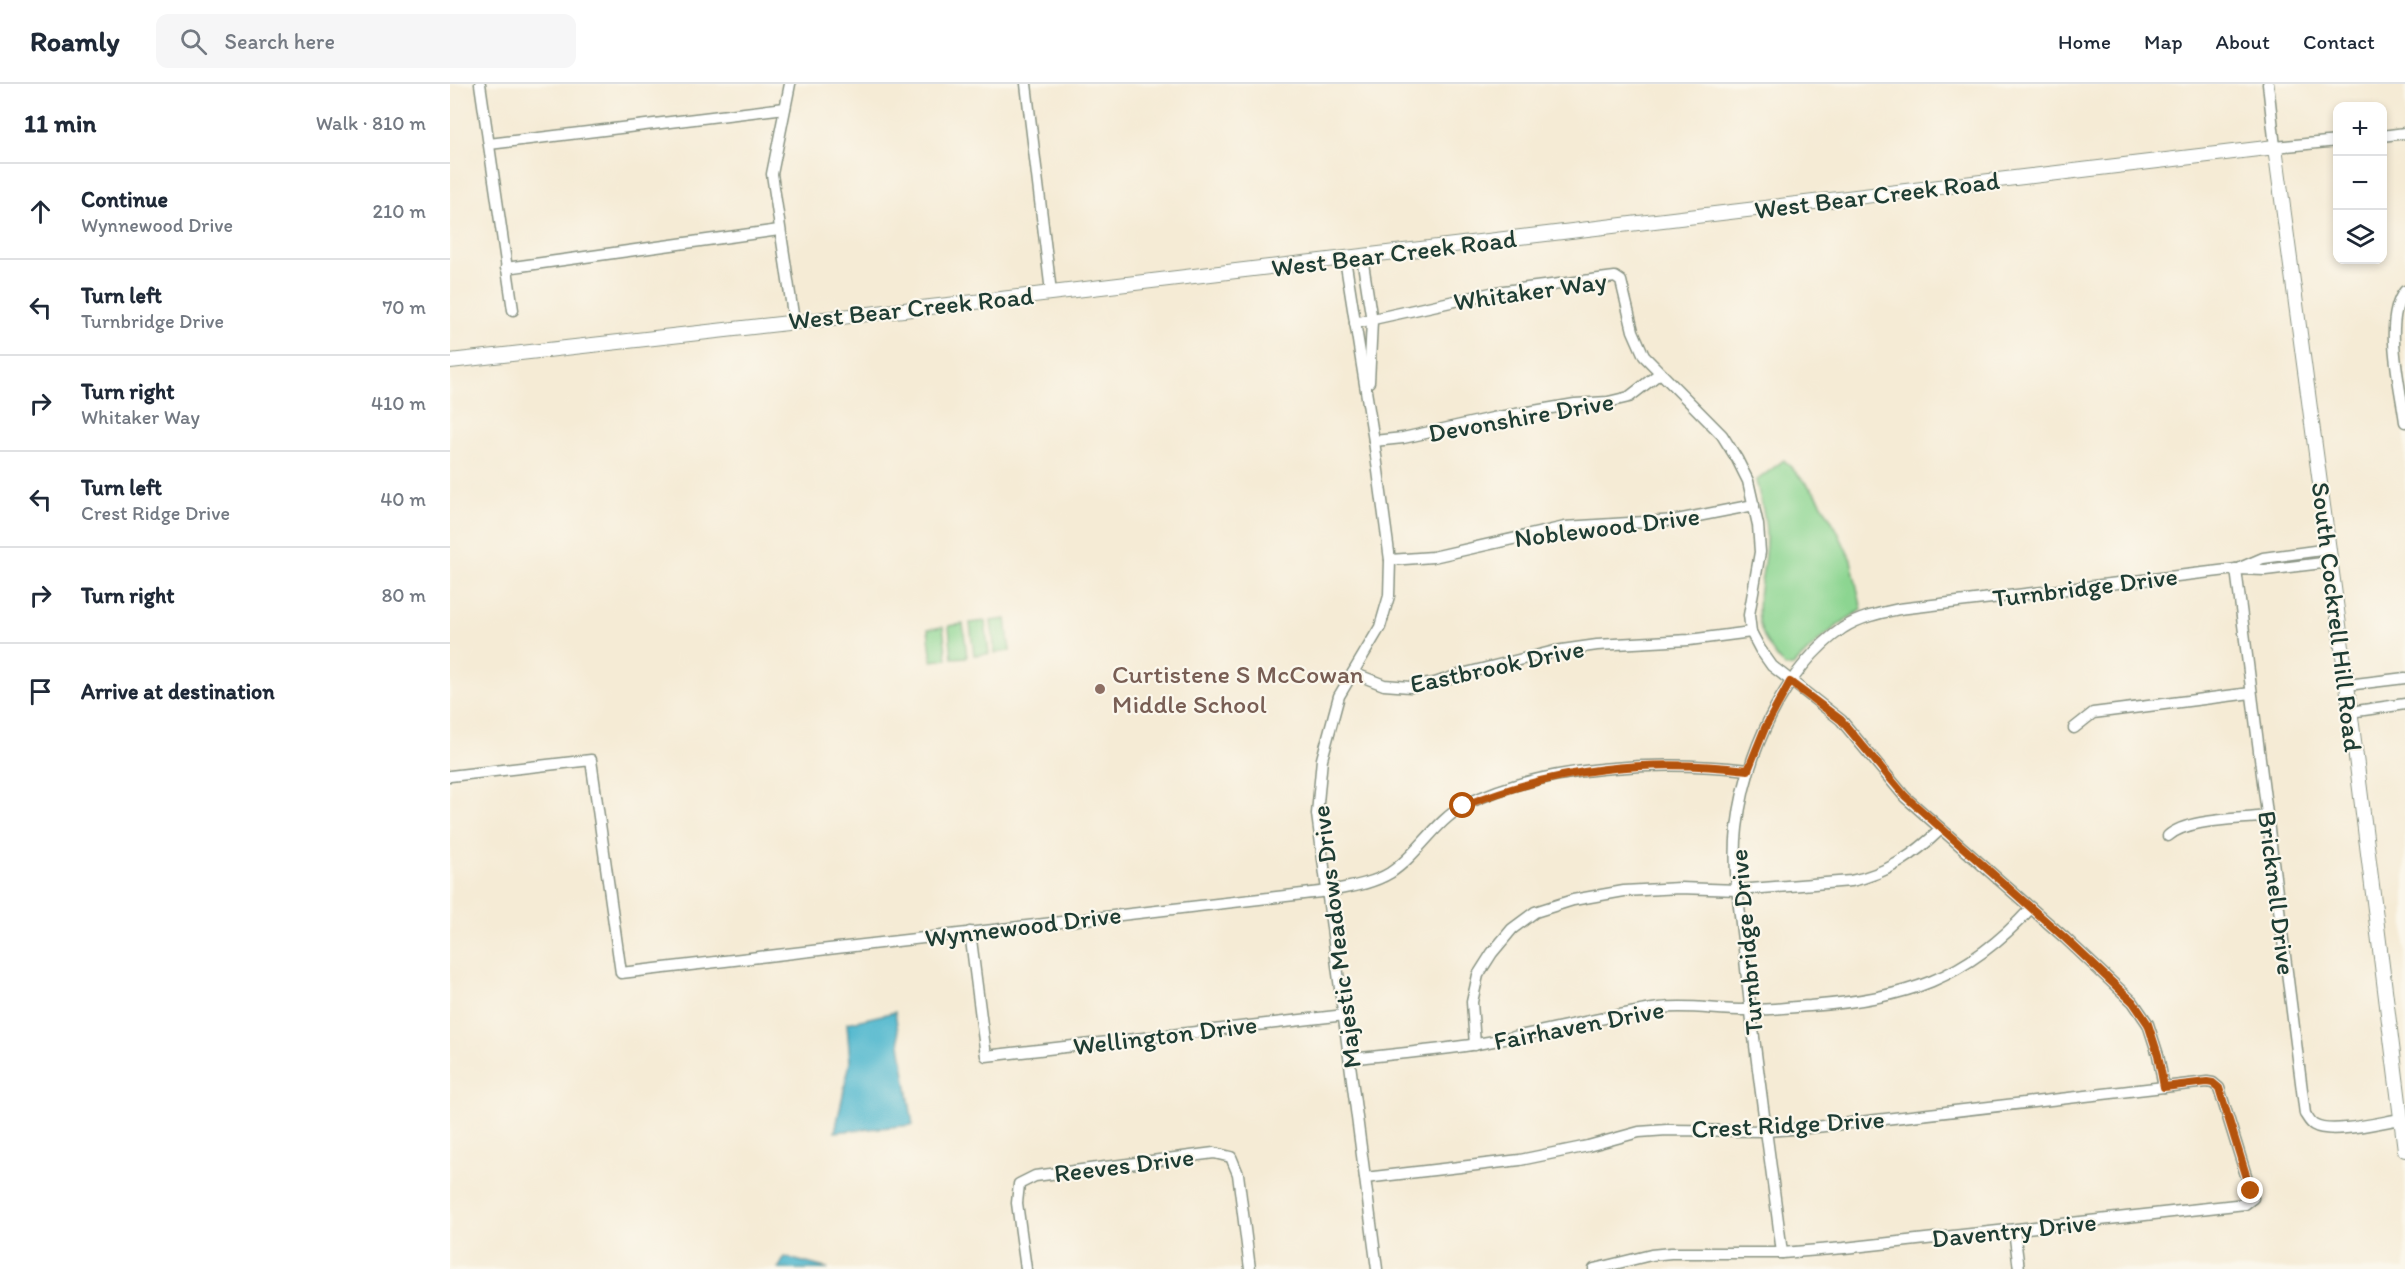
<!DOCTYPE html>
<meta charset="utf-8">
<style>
:root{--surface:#fff;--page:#f6f6f7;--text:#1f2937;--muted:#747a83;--line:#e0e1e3}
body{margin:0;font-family:Itim,sans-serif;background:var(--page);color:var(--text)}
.controls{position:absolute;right:18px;top:18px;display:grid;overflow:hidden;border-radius:12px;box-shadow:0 3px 9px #0003}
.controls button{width:54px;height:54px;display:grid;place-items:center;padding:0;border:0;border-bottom:2px solid var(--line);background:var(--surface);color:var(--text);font:30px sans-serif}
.stop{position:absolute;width:18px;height:18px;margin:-14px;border:4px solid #b45309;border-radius:50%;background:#fff}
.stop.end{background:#b45309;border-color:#fff;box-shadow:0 2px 6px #0008}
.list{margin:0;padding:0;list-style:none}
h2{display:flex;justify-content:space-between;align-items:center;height:78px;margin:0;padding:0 24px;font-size:26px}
h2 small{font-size:20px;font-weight:400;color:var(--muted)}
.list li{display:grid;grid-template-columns:39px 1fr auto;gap:18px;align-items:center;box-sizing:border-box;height:96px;padding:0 24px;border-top:2px solid var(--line)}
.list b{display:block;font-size:22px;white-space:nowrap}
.list p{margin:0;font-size:20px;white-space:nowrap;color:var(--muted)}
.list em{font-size:20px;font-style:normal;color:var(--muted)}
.icon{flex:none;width:33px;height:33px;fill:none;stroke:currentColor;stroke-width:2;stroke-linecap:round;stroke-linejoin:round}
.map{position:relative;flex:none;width:1955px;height:1185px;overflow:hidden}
header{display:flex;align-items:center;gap:36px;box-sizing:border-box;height:84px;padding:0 30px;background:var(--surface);border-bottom:2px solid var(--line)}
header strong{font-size:28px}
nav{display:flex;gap:33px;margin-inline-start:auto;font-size:21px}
.search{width:420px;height:54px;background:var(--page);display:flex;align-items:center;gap:15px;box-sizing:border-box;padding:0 21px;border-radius:12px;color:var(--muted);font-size:22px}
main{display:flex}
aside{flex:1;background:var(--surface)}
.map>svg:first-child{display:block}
.green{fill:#8cd591;stroke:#568962;stroke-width:1.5}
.water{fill:#50b7ce;stroke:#387a81;stroke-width:1.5}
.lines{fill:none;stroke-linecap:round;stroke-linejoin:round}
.minor-casing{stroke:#8a9484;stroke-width:13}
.major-casing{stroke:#8a9484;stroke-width:16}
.minor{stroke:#fff;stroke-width:10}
.major{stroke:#fff;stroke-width:14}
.route{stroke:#b45309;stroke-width:8}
.education-dot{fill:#8d6e63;stroke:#fbf7ec;stroke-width:2}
.labels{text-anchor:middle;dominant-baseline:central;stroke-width:4.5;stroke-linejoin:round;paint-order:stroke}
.street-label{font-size:26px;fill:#1f3d34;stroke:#fbf7ec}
.education-label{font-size:26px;fill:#785e54;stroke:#fbf7ec;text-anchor:start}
</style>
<header>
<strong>Roamly</strong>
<div class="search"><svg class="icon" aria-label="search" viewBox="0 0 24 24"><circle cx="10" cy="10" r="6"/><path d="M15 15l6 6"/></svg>Search here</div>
<nav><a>Home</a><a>Map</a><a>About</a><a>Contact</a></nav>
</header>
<main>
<aside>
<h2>11 min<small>Walk · 810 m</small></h2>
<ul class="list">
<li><svg class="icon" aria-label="ahead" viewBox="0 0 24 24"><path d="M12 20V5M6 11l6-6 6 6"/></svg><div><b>Continue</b><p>Wynnewood Drive</p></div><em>210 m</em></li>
<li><svg class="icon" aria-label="left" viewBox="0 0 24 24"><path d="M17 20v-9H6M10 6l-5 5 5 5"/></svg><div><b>Turn left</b><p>Turnbridge Drive</p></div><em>70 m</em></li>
<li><svg class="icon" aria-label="right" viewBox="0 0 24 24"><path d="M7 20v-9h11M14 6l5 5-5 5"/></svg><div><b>Turn right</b><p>Whitaker Way</p></div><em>410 m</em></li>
<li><svg class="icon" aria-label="left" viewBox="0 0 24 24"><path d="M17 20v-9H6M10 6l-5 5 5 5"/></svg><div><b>Turn left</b><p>Crest Ridge Drive</p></div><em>40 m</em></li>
<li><svg class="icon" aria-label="right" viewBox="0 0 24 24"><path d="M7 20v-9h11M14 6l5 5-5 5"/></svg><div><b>Turn right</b></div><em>80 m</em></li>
<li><svg class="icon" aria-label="arrive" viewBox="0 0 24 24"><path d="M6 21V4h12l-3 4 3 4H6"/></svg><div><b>Arrive at destination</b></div></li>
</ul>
</aside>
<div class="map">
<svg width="1955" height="1185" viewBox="0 0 1955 1185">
<rect width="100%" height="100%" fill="#fbf7ec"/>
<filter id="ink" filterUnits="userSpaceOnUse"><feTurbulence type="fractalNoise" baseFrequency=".0167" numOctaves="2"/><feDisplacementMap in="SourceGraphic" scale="12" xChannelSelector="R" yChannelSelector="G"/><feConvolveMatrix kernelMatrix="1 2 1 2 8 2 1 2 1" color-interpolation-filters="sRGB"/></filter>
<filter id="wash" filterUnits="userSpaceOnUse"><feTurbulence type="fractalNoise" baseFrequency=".008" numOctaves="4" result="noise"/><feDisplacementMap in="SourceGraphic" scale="24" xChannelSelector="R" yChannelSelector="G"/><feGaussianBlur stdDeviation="1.35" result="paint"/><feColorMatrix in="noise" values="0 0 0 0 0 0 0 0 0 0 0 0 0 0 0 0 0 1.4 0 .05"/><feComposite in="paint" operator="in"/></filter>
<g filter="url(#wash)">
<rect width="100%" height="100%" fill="#f5ebd5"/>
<g class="green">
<path d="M1334,376L1366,410L1386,444L1401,476L1412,526C1384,541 1365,560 1343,582L1335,583C1291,536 1314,511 1316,457C1317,437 1311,417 1306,397Z"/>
<polygon points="556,535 560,567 545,569 541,537"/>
<polygon points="535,537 539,570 524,571 520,539"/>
<polygon points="513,540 517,573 502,574 499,542"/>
<polygon points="493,543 497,575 482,577 478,545"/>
</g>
<g class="water">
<polygon points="445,928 463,1041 385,1048 400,978 397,939"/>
<polygon points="335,1173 379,1185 328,1185"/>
</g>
</g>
<g filter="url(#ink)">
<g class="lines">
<defs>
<g id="minor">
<polyline points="30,0 63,226"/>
<polyline points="340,0 322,90 344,237"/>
<polyline points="576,0 601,208"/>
<polyline points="1818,0 1825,63 1888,57"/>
<polyline points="1932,52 1955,49"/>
<polyline points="39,60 335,24"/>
<polyline points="912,173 922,237 919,298"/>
<polyline points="895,175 924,357 940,476 939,512 930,543 889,612 872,675 867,730 927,1185"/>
<polyline points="56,184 329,146"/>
<path d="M1955,207C1932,235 1951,305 1955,338"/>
<polyline points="905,239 1046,208 1165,193 1171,197 1183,247 1194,272 1272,351 1287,375 1298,397 1308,441 1310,468 1299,531 1301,548 1310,565 1322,582 1391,636 1455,713 1615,854 1683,918 1698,940 1708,971 1714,1003"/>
<polyline points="924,357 953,354 1043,334 1125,320 1158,318 1179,313 1210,289"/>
<polyline points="940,476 983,473 1115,443 1227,436 1304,421"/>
<polyline points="1792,483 1813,474 1879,465"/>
<path d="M1786,485L1855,1030C1858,1034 1860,1039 1864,1041C1881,1051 1931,1038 1951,1035"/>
<polyline points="903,589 934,601 960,603 985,599 1012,590 1105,567 1147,561 1239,556 1301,548"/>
<polyline points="1897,601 1955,594"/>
<polyline points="1900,628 1955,620"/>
<polyline points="1624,644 1643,629 1801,609"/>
<path d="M0,692L141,676L171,889L879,807C899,803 922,800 940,789C968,771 985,737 1015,721C1092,681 1213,676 1298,686"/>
<path d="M1718,752C1738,734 1790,736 1817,732"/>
<polyline points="520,848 536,972 895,931"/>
<path d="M1025,961L1022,918L1028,891L1042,869L1062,845L1085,828L1123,816L1174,807L1230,804L1288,806L1401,797C1437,790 1465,770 1491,745"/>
<path d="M900,975C942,970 985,967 1027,960C1088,950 1148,933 1210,924C1240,920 1270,927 1301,926C1320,926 1340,923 1360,922C1454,915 1516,896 1581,824"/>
<polyline points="915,1094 1070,1076 1138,1062 1189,1048 1217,1046 1317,1047 1357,1044 1757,998 1763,999 1769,1004 1803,1114 1795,1120 1394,1164 1332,1169 1221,1169 1201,1171 1144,1185"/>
<polyline points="1564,1146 1569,1185"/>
<path d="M1332,1169C1320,1071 1305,973 1295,875C1291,832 1282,787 1287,744C1295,673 1333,585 1393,544C1410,533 1430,529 1449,525L1786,485L1815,486L1881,478"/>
<polyline points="576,1185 567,1119 569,1100 585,1092 764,1069 781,1073 788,1090 800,1185"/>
</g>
<polyline id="major" points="0,277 551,215 1825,63 1897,601 1955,1066"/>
</defs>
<use href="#minor" class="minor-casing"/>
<use href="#major" class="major-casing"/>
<use href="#minor" class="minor"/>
<use href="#major" class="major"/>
</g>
</g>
<g class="lines" filter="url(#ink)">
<path class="route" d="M1013,722C1108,684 1197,674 1298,686L1315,644L1340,598L1391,636L1455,712L1615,854L1683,918L1698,940L1708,971L1714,1003L1757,998L1763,999L1769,1004L1801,1107"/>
</g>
<circle class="education-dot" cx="650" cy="605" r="6"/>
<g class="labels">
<g class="street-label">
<text transform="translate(1427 111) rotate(-7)">West Bear Creek Road</text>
<text transform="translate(944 169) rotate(-7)">West Bear Creek Road</text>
<text transform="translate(1080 207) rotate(-8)">Whitaker Way</text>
<text transform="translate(461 224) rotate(-6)">West Bear Creek Road</text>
<text transform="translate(1071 333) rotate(-10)">Devonshire Drive</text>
<text transform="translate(1157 443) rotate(-7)">Noblewood Drive</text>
<text transform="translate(1635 503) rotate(-7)">Turnbridge Drive</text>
<text transform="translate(1887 533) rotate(83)">South Cockrell Hill Road</text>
<text transform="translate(1047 582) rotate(-12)">Eastbrook Drive</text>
<text transform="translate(1827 809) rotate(83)">Bricknell Drive</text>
<text transform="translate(573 842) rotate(-7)">Wynnewood Drive</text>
<text transform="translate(886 853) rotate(-97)">Majestic Meadows Drive</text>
<text transform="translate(1296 858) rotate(-95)">Turnbridge Drive</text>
<text transform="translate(1129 941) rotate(-11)">Fairhaven Drive</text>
<text transform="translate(715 951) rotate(-7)">Wellington Drive</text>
<text transform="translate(1338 1040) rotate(-3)">Crest Ridge Drive</text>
<text transform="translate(674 1081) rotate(-7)">Reeves Drive</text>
<text transform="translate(1564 1146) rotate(-6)">Daventry Drive</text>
</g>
<g class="education-label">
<text x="662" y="590">Curtistene S McCowan<tspan x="662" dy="30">Middle School</tspan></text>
</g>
</g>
</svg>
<div class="controls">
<button>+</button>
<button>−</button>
<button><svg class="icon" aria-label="layers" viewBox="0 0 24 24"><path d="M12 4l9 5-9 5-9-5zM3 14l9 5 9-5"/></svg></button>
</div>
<div class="stop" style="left:1013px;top:722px"></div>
<div class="stop end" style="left:1801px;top:1107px"></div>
</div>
</main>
